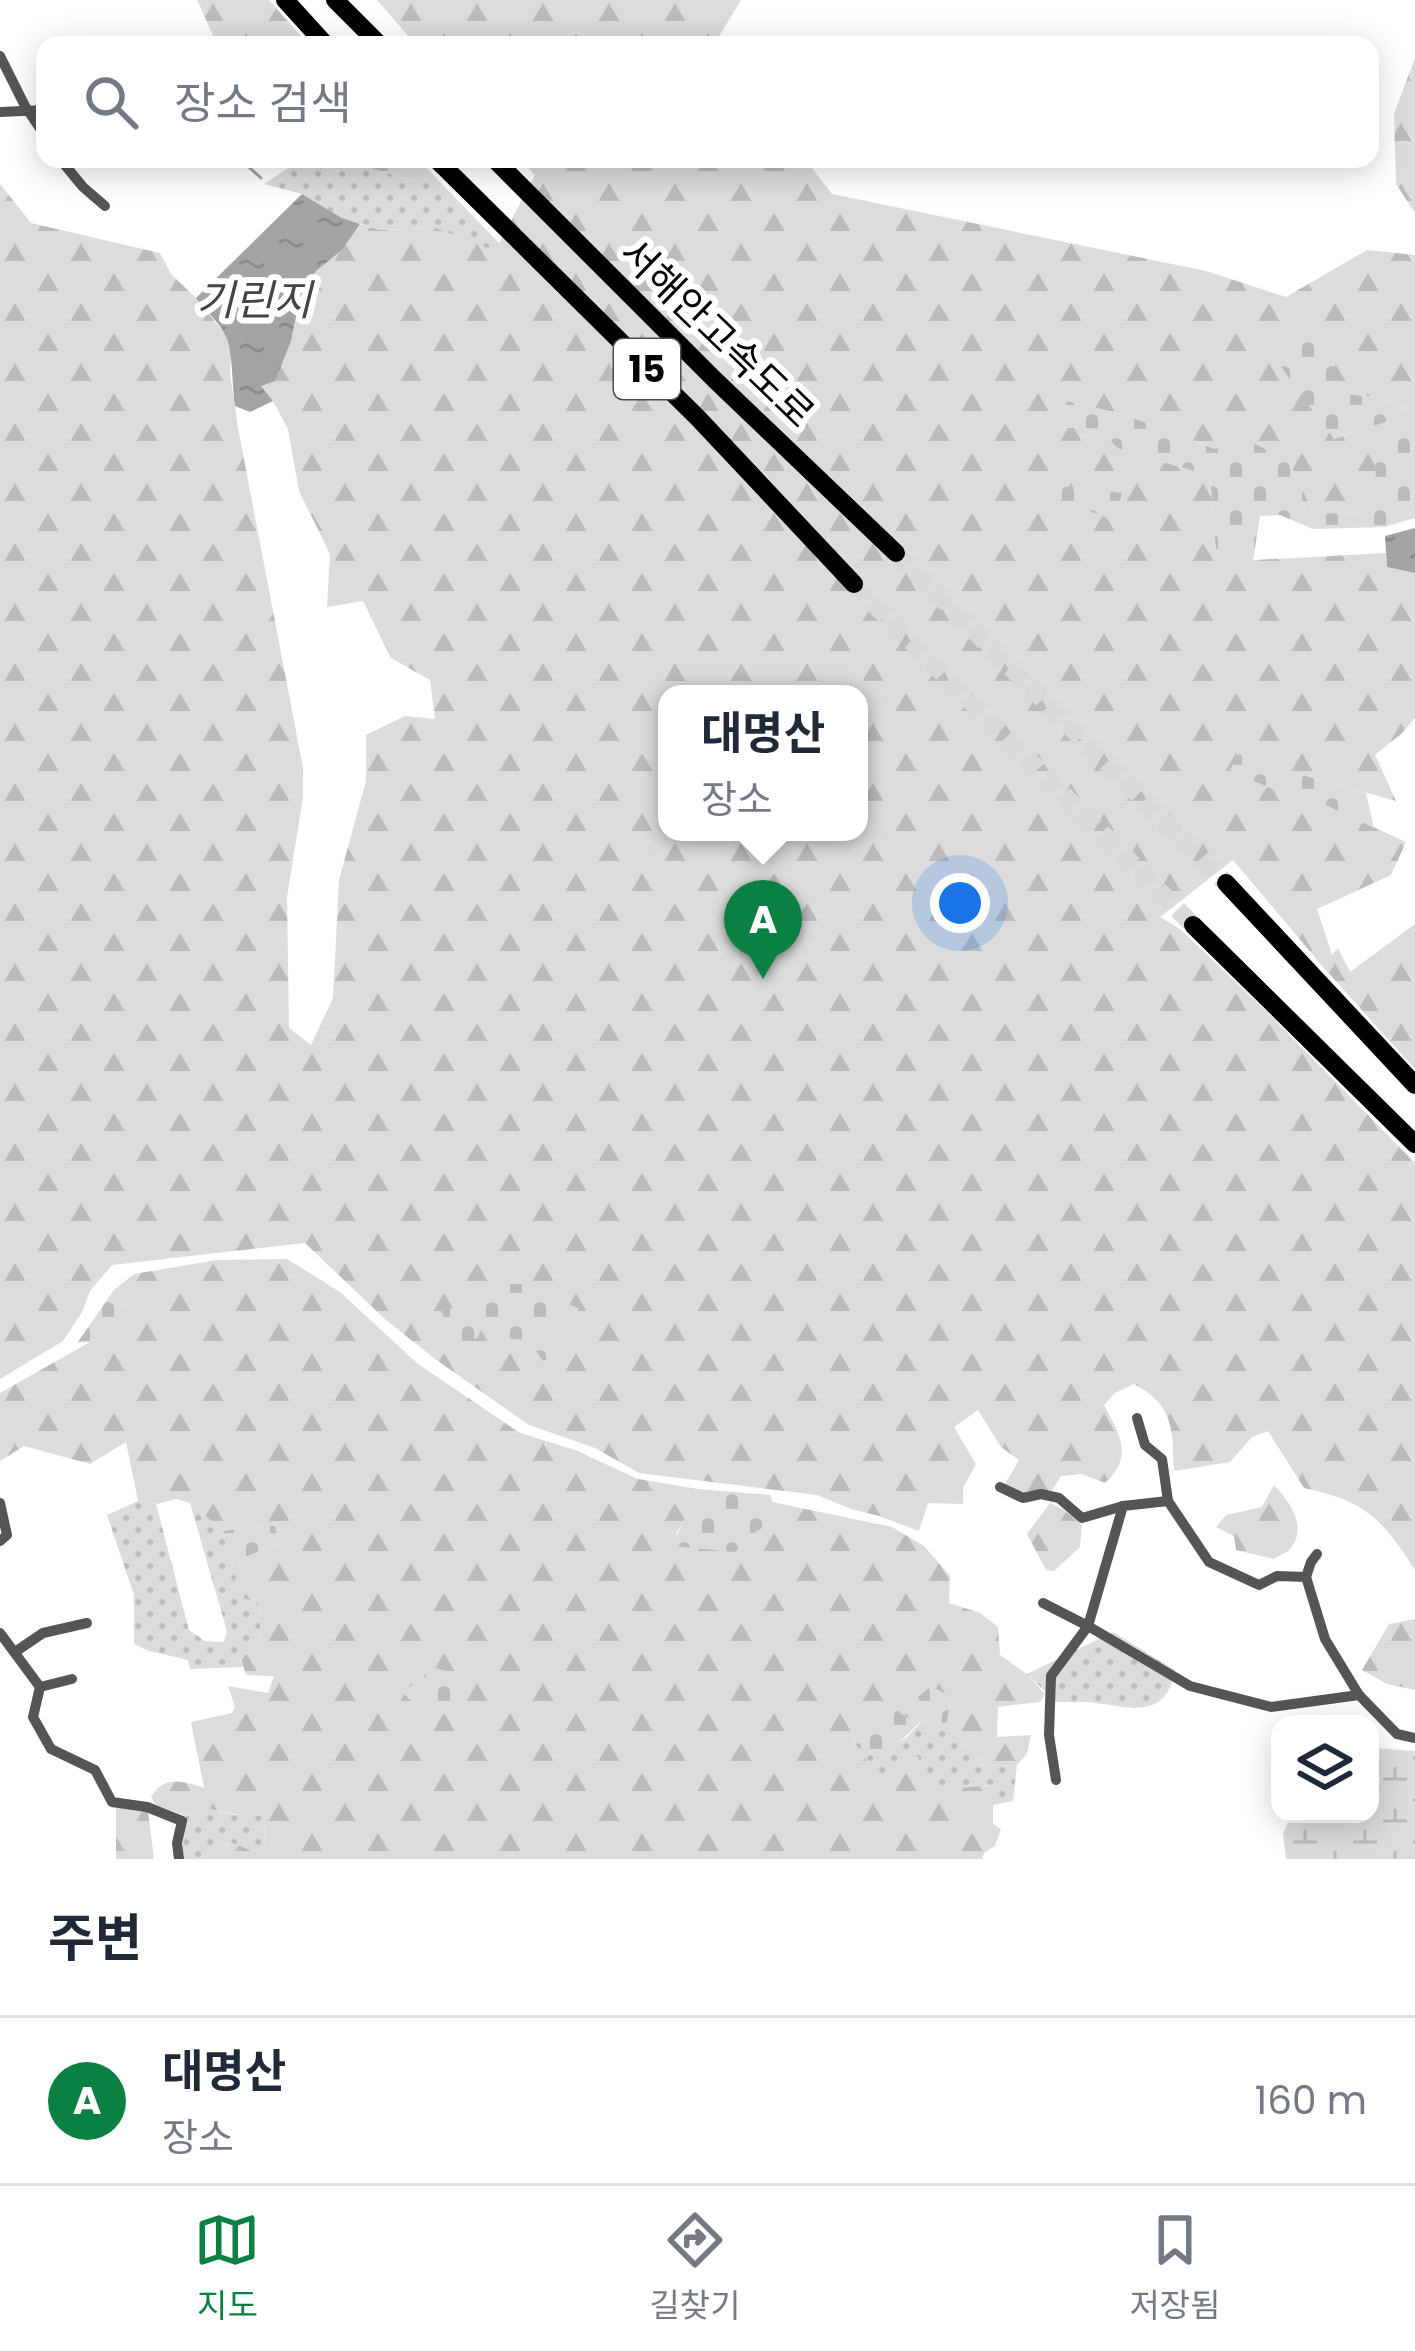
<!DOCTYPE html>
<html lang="ko">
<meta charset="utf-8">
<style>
:root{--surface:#fff;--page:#f6f6f7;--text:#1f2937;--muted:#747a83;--line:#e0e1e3;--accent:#0b8043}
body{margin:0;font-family:Poppins,"Noto Sans KR",sans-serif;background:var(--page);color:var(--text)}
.controls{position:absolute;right:36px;bottom:36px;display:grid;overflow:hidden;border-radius:24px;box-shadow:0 6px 30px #0003}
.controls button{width:108px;height:108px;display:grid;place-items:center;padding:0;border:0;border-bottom:3px solid var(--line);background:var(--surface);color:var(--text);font:60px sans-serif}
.you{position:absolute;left:960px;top:903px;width:42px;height:42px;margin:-30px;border:9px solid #fff;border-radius:50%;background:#1a73e8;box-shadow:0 0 0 18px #1a73e833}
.badge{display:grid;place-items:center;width:78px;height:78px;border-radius:50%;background:var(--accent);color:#fff;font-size:39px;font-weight:700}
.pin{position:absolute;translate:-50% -99px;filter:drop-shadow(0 3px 6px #0008)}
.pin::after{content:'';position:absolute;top:63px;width:42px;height:36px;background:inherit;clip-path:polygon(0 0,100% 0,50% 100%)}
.popup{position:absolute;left:658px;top:685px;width:210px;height:156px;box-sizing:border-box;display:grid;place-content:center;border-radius:24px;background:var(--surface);filter:drop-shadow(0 3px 9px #0005);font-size:39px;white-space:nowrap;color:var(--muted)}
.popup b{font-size:45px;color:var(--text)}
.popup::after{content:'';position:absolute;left:50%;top:100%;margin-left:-24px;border:24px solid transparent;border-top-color:var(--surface)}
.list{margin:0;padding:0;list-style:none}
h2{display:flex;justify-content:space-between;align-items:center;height:156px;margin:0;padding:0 48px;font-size:51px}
h2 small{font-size:39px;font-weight:400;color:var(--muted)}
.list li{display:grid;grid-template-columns:78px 1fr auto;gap:36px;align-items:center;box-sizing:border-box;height:168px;padding:0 48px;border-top:3px solid var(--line)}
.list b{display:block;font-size:45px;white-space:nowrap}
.list p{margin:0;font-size:39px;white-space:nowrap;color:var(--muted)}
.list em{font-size:39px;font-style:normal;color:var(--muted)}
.icon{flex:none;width:66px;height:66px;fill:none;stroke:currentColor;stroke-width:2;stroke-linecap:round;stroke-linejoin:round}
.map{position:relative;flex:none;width:1415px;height:1859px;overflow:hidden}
.search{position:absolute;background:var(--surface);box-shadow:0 6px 30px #0003;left:36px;right:36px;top:36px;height:132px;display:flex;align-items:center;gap:30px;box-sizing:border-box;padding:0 42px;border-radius:24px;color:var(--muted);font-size:45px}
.sheet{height:324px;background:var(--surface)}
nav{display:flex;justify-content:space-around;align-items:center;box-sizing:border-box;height:168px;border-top:3px solid var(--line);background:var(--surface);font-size:33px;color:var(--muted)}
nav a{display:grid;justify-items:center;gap:6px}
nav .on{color:var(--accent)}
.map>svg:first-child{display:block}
.grass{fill:url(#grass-dots)}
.forest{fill:url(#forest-firs);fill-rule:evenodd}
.wetland{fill:url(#wetland-marsh)}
.cemetery{fill:url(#cemetery-stones)}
.water{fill:url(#water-ripples)}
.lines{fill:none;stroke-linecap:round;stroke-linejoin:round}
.stream{stroke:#a3a3a3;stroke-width:3}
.motorway-tunnel{stroke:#d9d9d9;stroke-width:18;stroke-dasharray:18 9;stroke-linecap:butt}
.minor{stroke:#555;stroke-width:10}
.motorway{stroke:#000;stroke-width:18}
.labels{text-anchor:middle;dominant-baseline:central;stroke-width:12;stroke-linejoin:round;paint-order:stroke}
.shield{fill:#fff;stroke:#4c4c4c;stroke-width:3}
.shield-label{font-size:36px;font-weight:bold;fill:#000}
.street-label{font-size:39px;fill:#000;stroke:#fff}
.water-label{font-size:42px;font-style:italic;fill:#444;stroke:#fff}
</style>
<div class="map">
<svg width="1415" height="1859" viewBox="0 0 1415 1859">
<defs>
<pattern id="grass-dots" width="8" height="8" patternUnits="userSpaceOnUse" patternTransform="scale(3)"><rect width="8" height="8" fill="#dcdcdc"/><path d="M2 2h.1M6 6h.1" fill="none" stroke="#bbb" stroke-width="1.8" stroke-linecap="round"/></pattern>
<pattern id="forest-firs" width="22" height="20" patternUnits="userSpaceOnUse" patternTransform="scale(3)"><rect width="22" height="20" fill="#dcdcdc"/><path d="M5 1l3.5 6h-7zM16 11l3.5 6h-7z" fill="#bbb"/></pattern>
<pattern id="wetland-marsh" width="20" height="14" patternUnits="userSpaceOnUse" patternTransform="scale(3)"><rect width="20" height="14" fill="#dcdcdc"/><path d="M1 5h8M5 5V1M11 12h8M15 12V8" fill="none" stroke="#bbb"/></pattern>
<pattern id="cemetery-stones" width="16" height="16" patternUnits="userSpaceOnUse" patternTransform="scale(3)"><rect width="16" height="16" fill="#dcdcdc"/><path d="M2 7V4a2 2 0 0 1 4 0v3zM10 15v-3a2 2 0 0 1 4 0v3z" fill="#bbb"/></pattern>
<pattern id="water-ripples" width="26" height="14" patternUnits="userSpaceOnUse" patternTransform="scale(3)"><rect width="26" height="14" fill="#a3a3a3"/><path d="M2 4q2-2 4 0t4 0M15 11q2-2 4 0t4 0" fill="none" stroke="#8b8b8b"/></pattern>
</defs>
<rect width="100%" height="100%" fill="#fff"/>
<g class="grass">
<polygon points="302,159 309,159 326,173 364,166 417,182 440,182 500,244 495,252 436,228 380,230 342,218 302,194 264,184"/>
<polygon points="138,1501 156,1504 189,1630 205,1641 224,1642 227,1631 190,1503 223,1531 228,1557 241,1559 232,1592 259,1604 261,1642 241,1659 243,1667 190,1669 188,1660 149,1651 134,1644 134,1595 107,1515"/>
<path d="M1113,1632L1175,1670C1166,1724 1125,1705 1086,1702C1076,1702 1066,1702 1056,1702L1027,1674Z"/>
<polygon points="923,1720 933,1727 947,1722 984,1766 1017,1765 1013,1801 993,1805 993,1785 929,1792 876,1777 854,1742 859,1733 874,1758 907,1737"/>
<polygon points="209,1809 236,1815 264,1815 265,1846 254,1852 232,1843 208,1852 205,1859 181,1859 186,1816"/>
</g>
<g class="forest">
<polygon points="197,0 269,0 309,45 217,44"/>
<polygon points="377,0 741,0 717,40 720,45 416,45"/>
<polygon points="1415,58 1415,213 1396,184 1394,114"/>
<polygon points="310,159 418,159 440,182 417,182 364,166 325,173"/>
<path d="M519,159H805L832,194L1206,271L1286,297L1367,250L1415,255V413L1385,398L1346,394L1331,389L1338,336L1295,327L1334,439L1386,422L1400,426L1376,459V514L1314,513L1288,461L1215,449L1125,415L1067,401L1060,427L1103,429C1116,450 1122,455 1146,449L1157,460L1210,476L1216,551L1254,560L1386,553L1387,567L1415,573V718L1401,734L1375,755L1396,801L1256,762L1240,754L1290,797L1317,801L1406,842L1391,875L1317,909L1332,955L1338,948L1350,972L1415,924V1069L1324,968L1233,860L1160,917L1180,929L1264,1009L1415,1163V1570C1382,1519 1366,1501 1304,1488L1268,1431L1252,1437L1230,1462L1174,1471C1172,1430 1175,1406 1134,1384L1115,1393L1104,1405C1120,1435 1134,1456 1105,1483L1082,1474L1061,1476L1049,1495L1025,1494L1005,1484L1019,1460L1001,1447L978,1410L954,1427L976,1464L963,1488V1504L928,1503L919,1531L879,1516L851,1509L817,1495L639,1473L595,1448L529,1425L435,1359L386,1320L305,1243L112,1265L90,1291L82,1312L63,1341L0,1379V184L31,223L160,253L171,274L196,298L225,334L231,353L230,374L239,433L303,768V797L287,897L289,1028L311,1045L333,998L339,880L366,781V735L405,716L435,719L430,680L391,658L363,601L327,607L330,554L299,491L288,429L273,401L261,386L291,341L300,297L316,271L342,250L360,224L380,230L436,228L495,251L535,175ZM667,694H859V832H667Z"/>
<path d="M287,1259L340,1292L418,1364L520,1433L575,1450L638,1479L698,1489L695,1502L676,1534L735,1551L757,1531L777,1519L772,1502L892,1527L924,1546L950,1576L949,1603L980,1613L998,1627L1000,1655L1027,1674L1045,1694L1040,1702L998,1707L997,1737L1031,1735L1027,1754L1017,1765L984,1766L947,1722L951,1697H918L923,1720L917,1725L898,1711L879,1705L854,1741L876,1777L918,1756L929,1791L993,1785V1824L1001,1829L995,1846L984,1853L982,1859H205L208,1852L233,1843L254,1852L265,1846L264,1816L238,1815L209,1809L186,1816L156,1805L151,1797C164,1775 183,1781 204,1788L191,1722L232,1713L235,1707L228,1686L268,1693L274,1676L246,1675L241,1659L261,1642L259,1604L231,1593L241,1559L278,1543L260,1526L223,1531L190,1503L177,1499L156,1504L138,1501L126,1442L90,1464L24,1446L0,1461V1393L90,1342L130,1327L134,1315L114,1290L134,1274L217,1260Z"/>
<path d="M1274,1485C1289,1501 1308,1526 1291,1548C1287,1553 1280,1555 1274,1559L1236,1550L1234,1536L1216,1527L1226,1515L1262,1507Z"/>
<polygon points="1050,1503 1063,1509 1082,1525 1080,1547 1054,1571 1046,1570 1027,1534"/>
<polygon points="1415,1619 1415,1690 1387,1684 1362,1670 1389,1624"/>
<polygon points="116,1805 148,1811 154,1859 116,1859"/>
</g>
<polygon class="wetland" points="1373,1748 1415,1751 1415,1859 1286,1859 1283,1833 1293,1814 1370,1814 1370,1750"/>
<g class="cemetery">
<path d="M1295,327L1339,336L1332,389L1346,394L1385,398L1415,413V518L1384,527L1313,529L1280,515L1260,516L1253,560L1216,551L1210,476L1157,460L1146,449C1121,455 1116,450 1103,429L1059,427L1067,401L1125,415L1215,449L1242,437L1288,461L1314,513L1375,514L1376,459L1399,426L1386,422L1334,439L1276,360Z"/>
<polygon points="1058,486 1122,493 1115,521 1055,497"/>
<polygon points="1239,754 1257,762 1366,793 1374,828 1317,801 1290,797 1230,770"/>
<polygon points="501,1284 531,1284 556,1300 578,1308 578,1319 559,1316 546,1323 562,1353 543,1361 528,1340 506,1338 494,1325 483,1326 478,1337 464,1347 451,1334 441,1310 495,1302"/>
<polygon points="114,1290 134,1315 130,1327 90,1342 77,1343"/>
<path d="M698,1489L770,1495L778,1519L757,1531L735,1552L674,1546C678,1525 693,1510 698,1489Z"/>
<polygon points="260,1526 275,1526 278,1543 241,1559 228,1557 223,1531"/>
<path d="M435,1668L446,1671C452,1685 459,1697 450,1711L421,1710L402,1692Z"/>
<polygon points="931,1686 951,1697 947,1722 933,1727 923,1720 918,1697"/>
<polygon points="878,1705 898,1711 917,1725 892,1749 874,1759 859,1733"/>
</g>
<g class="water">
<path d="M302,194L342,218L360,224L342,250L316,271L300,297L291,341L275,381L261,386L273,401L250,412L235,406C232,387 233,352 226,337C220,322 205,311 196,298Z"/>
<polygon points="1415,528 1415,573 1387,567 1385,536"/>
</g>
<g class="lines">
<polyline class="stream" points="240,159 261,178"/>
<g class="motorway-tunnel">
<polyline points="896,553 1226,883"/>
<polyline points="854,584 1193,925"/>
</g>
<g class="minor">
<polyline points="0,56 25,106 45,136"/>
<polyline points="0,112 45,110"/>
<polyline points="60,159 83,187 105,206"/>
<polyline points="1137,1418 1145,1445 1162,1459 1168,1501"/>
<polyline points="1000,1487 1023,1498 1041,1494 1059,1498 1082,1518 1123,1506"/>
<polyline points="0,1503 7,1535 0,1541"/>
<polyline points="1306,1577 1311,1562 1317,1554"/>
<polyline points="1043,1603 1088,1626 1190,1686 1271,1707 1359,1695"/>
<polyline points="0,1633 40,1687 33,1717 51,1749 95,1770 112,1802 147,1807 182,1821 177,1843 179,1859"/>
<polyline points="15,1652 43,1633 87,1623"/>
<polyline points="40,1687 72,1679"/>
<polyline points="1056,1780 1049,1735 1051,1676 1088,1626 1123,1506 1168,1501 1209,1562 1259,1585 1277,1576 1306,1577 1325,1639 1359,1695 1397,1734 1415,1738"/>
</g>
<g class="motorway">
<polyline points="285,0 326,45"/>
<polyline points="335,0 380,45"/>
<polyline points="436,159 698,418 854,584"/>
<polyline points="494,159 715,380 896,553"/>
<polyline points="1226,883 1415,1085"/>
<polyline points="1193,925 1415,1144"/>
</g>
</g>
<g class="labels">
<rect class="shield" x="614" y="339" width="66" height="60" rx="9"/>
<g class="shield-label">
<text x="647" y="369">15</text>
</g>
<g class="street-label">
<text transform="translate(717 333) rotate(44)">서해안고속도로</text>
</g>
<g class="water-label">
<text x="254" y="300">기린지</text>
</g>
</g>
</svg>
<div class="controls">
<button><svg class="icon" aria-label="layers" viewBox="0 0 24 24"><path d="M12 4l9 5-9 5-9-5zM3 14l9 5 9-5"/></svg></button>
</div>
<div class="you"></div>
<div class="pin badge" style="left:763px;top:979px">A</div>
<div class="popup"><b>대명산</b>장소</div>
<div class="search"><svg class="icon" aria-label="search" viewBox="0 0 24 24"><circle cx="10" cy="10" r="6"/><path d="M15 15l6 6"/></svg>장소 검색</div>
</div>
<section class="sheet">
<h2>주변<small></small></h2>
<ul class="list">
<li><span class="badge">A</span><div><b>대명산</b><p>장소</p></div><em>160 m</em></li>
</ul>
</section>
<nav>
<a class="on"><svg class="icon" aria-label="map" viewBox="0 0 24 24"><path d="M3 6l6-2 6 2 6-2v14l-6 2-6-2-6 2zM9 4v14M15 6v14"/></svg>지도</a>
<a><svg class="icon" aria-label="directions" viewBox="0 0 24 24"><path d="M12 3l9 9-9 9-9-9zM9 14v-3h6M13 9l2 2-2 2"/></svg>길찾기</a>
<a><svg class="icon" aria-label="saved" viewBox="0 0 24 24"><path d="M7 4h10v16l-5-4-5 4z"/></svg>저장됨</a>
</nav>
